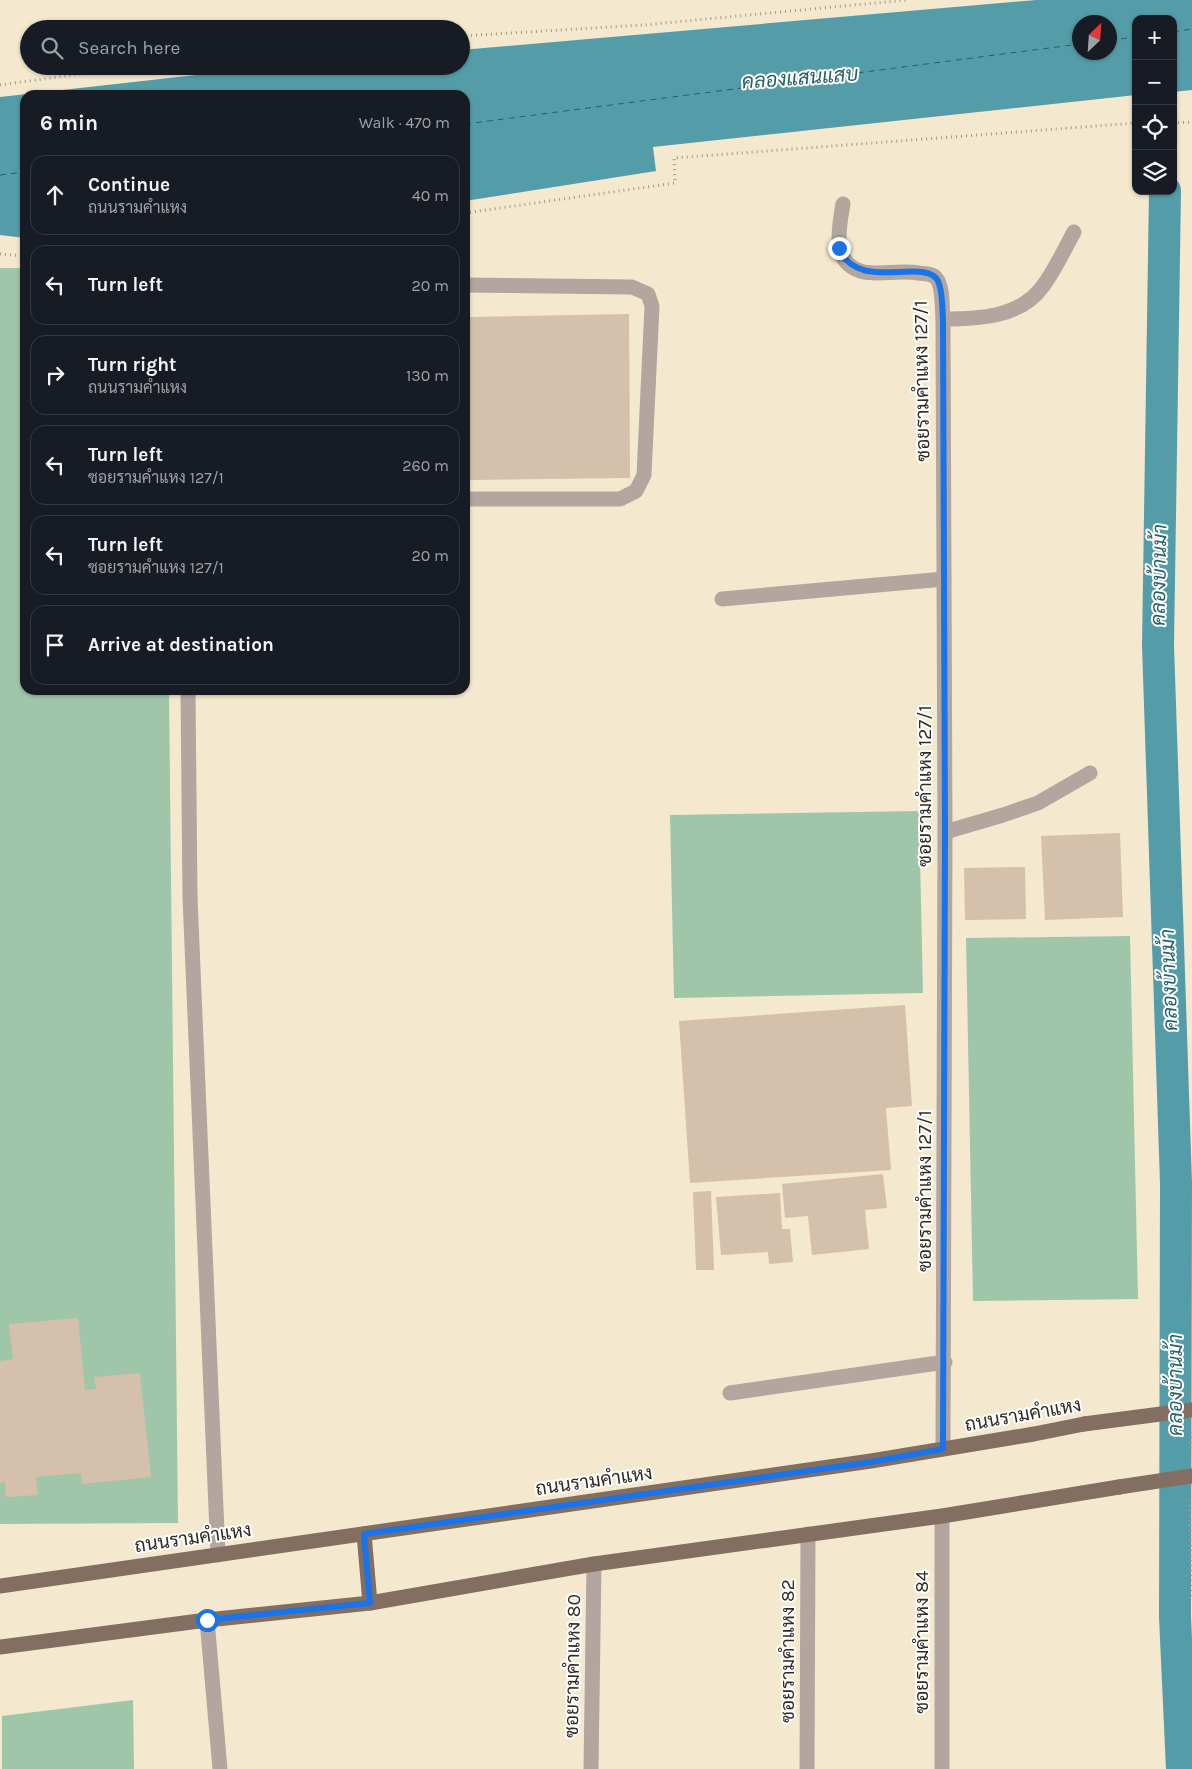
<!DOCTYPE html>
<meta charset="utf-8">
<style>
:root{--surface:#171b24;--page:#242831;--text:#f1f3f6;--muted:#9ea1a6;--line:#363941}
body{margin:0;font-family:Karla,Sarabun,sans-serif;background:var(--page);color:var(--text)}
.controls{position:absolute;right:15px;top:15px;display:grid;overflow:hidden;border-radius:10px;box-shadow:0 1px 4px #0004}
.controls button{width:45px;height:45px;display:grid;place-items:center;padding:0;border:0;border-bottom:1px solid var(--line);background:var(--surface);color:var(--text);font:25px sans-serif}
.compass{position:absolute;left:1072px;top:15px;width:45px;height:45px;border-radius:50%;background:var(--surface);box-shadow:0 1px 4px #0004;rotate:25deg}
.stop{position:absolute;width:15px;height:15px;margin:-11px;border:4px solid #1a73e8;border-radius:50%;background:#fff}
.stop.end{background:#1a73e8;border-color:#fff;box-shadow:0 1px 5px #0008}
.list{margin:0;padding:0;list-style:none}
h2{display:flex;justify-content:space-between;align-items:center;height:65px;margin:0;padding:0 20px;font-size:21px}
h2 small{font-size:16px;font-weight:400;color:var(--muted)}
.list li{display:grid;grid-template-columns:32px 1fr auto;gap:15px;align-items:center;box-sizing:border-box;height:80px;margin:0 10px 10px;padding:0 10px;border:1px solid var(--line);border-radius:15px}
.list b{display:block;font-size:19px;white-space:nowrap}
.list p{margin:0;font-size:16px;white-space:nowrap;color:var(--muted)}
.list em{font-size:16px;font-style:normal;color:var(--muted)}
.icon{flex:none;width:28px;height:28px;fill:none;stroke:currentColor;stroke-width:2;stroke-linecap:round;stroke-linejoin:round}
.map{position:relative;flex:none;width:1192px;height:1769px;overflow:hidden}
.search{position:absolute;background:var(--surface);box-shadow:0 1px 4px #0004;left:20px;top:20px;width:450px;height:55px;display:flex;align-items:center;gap:12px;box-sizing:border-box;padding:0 18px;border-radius:28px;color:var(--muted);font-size:19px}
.panel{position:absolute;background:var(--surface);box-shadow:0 1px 4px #0004;left:20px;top:90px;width:450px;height:605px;border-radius:15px}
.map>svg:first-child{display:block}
.green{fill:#a0c6a9}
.water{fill:#549da8;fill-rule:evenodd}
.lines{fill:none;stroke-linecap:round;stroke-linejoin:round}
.canal{stroke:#549da8;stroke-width:32}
.ferry{stroke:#246069;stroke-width:1;stroke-dasharray:6 5;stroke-linecap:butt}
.building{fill:#d5c0ab}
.path{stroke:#a19985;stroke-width:3;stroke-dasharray:1 4;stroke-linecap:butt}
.minor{stroke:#b2a69f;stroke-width:15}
.major{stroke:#836e62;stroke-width:15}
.major-bridge{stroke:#836e62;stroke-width:15}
.route{stroke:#1a73e8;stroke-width:6}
.labels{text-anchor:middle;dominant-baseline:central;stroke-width:4;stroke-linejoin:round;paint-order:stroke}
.street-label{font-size:19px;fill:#302b21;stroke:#fff}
.water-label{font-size:20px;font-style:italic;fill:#246069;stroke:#fff}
</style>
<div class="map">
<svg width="1192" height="1769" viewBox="0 0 1192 1769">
<rect width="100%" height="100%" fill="#f4e9ce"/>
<g class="green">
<polygon points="0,268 25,268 25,690 169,690 178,1523 0,1524"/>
<polygon points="919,811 923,993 674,998 670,815"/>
<polygon points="1130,936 1138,1299 973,1301 966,938"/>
<polygon points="133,1700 134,1769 2,1769 2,1716"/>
</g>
<path class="water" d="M1036,0H1192V90L1173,92V19H1136V95L653,147L656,171L465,201V95H25V238L0,235V97L276,66H461V50ZM1080,22H1110V52H1080Z"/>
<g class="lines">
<polyline class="canal" points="1165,191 1158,645 1176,1183 1175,1617 1182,1769"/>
<g class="ferry">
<polyline points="1173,32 1192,29"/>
<polyline points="1110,40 1136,37"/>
<polyline points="465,124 1080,44"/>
<polyline points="0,175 25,172"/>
</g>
</g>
<g class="building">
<polygon points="629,314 630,478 469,480 469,317"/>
<polygon points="1120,833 1123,917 1045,920 1041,836"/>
<polygon points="1025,867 1026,919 965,920 964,868"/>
<polygon points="905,1005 912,1106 886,1108 891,1170 690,1183 679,1021"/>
<polygon points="883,1174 887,1208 865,1210 869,1249 812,1255 808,1216 785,1218 782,1184"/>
<polygon points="711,1191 714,1270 696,1270 693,1192"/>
<polygon points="780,1193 782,1229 790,1229 793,1262 769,1264 768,1252 721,1255 716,1197"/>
<polygon points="78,1318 85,1390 96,1389 94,1377 140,1373 151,1477 82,1484 81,1473 36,1477 38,1495 6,1497 5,1482 0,1483 0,1361 13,1359 9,1324"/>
</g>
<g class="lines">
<g class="path">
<polyline points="461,36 643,25 907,0"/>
<polyline points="0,85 137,66"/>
<polyline points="1173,123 1192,122"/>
<polyline points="465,213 675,183 674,158 1136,123"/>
<polyline points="0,254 25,256"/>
<polyline points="1190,1453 1191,1432"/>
<polyline points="1189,1500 1192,1596"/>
</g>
<g class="minor">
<path d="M843,204C839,229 830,264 864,272C878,275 901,270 918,273C924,274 932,273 936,278C943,285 942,309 943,319L945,832L943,1449"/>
<polyline points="465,285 632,287 648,294 652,306 644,475 636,491 620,499 465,499"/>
<path d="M943,319C978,319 1020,318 1043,286C1055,270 1064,250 1074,232"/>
<polyline points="722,599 944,579"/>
<polyline points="188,690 190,898 218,1555"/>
<polyline points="945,832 1003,815 1038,803 1090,773"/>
<polyline points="730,1393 945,1362"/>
<polyline points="207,1620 220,1769"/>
<polyline points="591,1769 594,1564"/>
<polyline points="807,1769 808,1534"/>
<polyline points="942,1769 942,1516"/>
</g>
<g class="major">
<polyline points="364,1534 370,1603"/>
<polyline points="0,1586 871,1461 1034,1434 1084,1424"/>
<polyline points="0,1647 207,1620 370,1603 594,1564 942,1516 1119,1487"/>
</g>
<g class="major-bridge">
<polyline points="1084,1424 1192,1410"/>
<polyline points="1119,1487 1192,1476"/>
</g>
</g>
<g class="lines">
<path class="route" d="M207,1620L370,1603L364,1534L871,1462L943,1449L945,832L943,319C942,307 943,292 938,281C926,256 857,294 839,248"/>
</g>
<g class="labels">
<g class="street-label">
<text transform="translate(922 381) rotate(-91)">ซอยรามคำแหง 127/1</text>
<text transform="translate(925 786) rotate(-90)">ซอยรามคำแหง 127/1</text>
<text transform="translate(925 1191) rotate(-90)">ซอยรามคำแหง 127/1</text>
<text transform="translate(1023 1415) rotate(-10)">ถนนรามคำแหง</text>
<text transform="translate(594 1481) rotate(-8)">ถนนรามคำแหง</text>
<text transform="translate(193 1538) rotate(-8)">ถนนรามคำแหง</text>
<text transform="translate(922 1642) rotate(-90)">ซอยรามคำแหง 84</text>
<text transform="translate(788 1651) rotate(-90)">ซอยรามคำแหง 82</text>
<text transform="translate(573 1666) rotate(-89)">ซอยรามคำแหง 80</text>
</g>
<g class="water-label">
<text transform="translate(800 78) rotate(-4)">คลองแสนแสบ</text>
<text transform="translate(1159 575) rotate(-89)">คลองบ้านม้า</text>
<text transform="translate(1169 980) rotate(-92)">คลองบ้านม้า</text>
<text transform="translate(1175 1385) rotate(-90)">คลองบ้านม้า</text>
</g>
</g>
</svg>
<div class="controls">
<button>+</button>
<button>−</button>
<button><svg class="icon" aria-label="locate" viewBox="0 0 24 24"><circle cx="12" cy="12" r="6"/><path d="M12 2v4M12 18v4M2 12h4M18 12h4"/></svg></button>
<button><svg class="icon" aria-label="layers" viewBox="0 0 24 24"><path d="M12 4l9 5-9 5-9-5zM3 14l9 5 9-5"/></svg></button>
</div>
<svg class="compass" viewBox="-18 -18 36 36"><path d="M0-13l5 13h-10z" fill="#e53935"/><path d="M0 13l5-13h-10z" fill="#9ea1a6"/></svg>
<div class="stop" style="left:207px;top:1620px"></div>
<div class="stop end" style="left:839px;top:248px"></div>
<div class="search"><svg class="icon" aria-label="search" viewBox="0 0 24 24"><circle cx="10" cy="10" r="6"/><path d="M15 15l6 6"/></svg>Search here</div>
<section class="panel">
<h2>6 min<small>Walk · 470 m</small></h2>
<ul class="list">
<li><svg class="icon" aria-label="ahead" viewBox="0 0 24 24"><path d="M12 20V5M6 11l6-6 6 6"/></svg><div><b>Continue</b><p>ถนนรามคำแหง</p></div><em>40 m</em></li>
<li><svg class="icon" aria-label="left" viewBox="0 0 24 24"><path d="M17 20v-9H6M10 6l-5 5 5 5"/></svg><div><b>Turn left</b></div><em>20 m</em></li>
<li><svg class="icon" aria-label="right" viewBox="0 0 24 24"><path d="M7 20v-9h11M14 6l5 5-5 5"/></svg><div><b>Turn right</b><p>ถนนรามคำแหง</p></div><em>130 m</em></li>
<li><svg class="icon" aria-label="left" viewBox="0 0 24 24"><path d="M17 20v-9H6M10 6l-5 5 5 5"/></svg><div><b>Turn left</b><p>ซอยรามคำแหง 127/1</p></div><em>260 m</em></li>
<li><svg class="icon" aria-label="left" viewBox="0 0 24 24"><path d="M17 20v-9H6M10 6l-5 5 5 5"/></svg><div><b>Turn left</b><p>ซอยรามคำแหง 127/1</p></div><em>20 m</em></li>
<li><svg class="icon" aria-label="arrive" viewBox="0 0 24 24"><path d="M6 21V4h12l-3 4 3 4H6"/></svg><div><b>Arrive at destination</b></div></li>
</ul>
</section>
</div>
